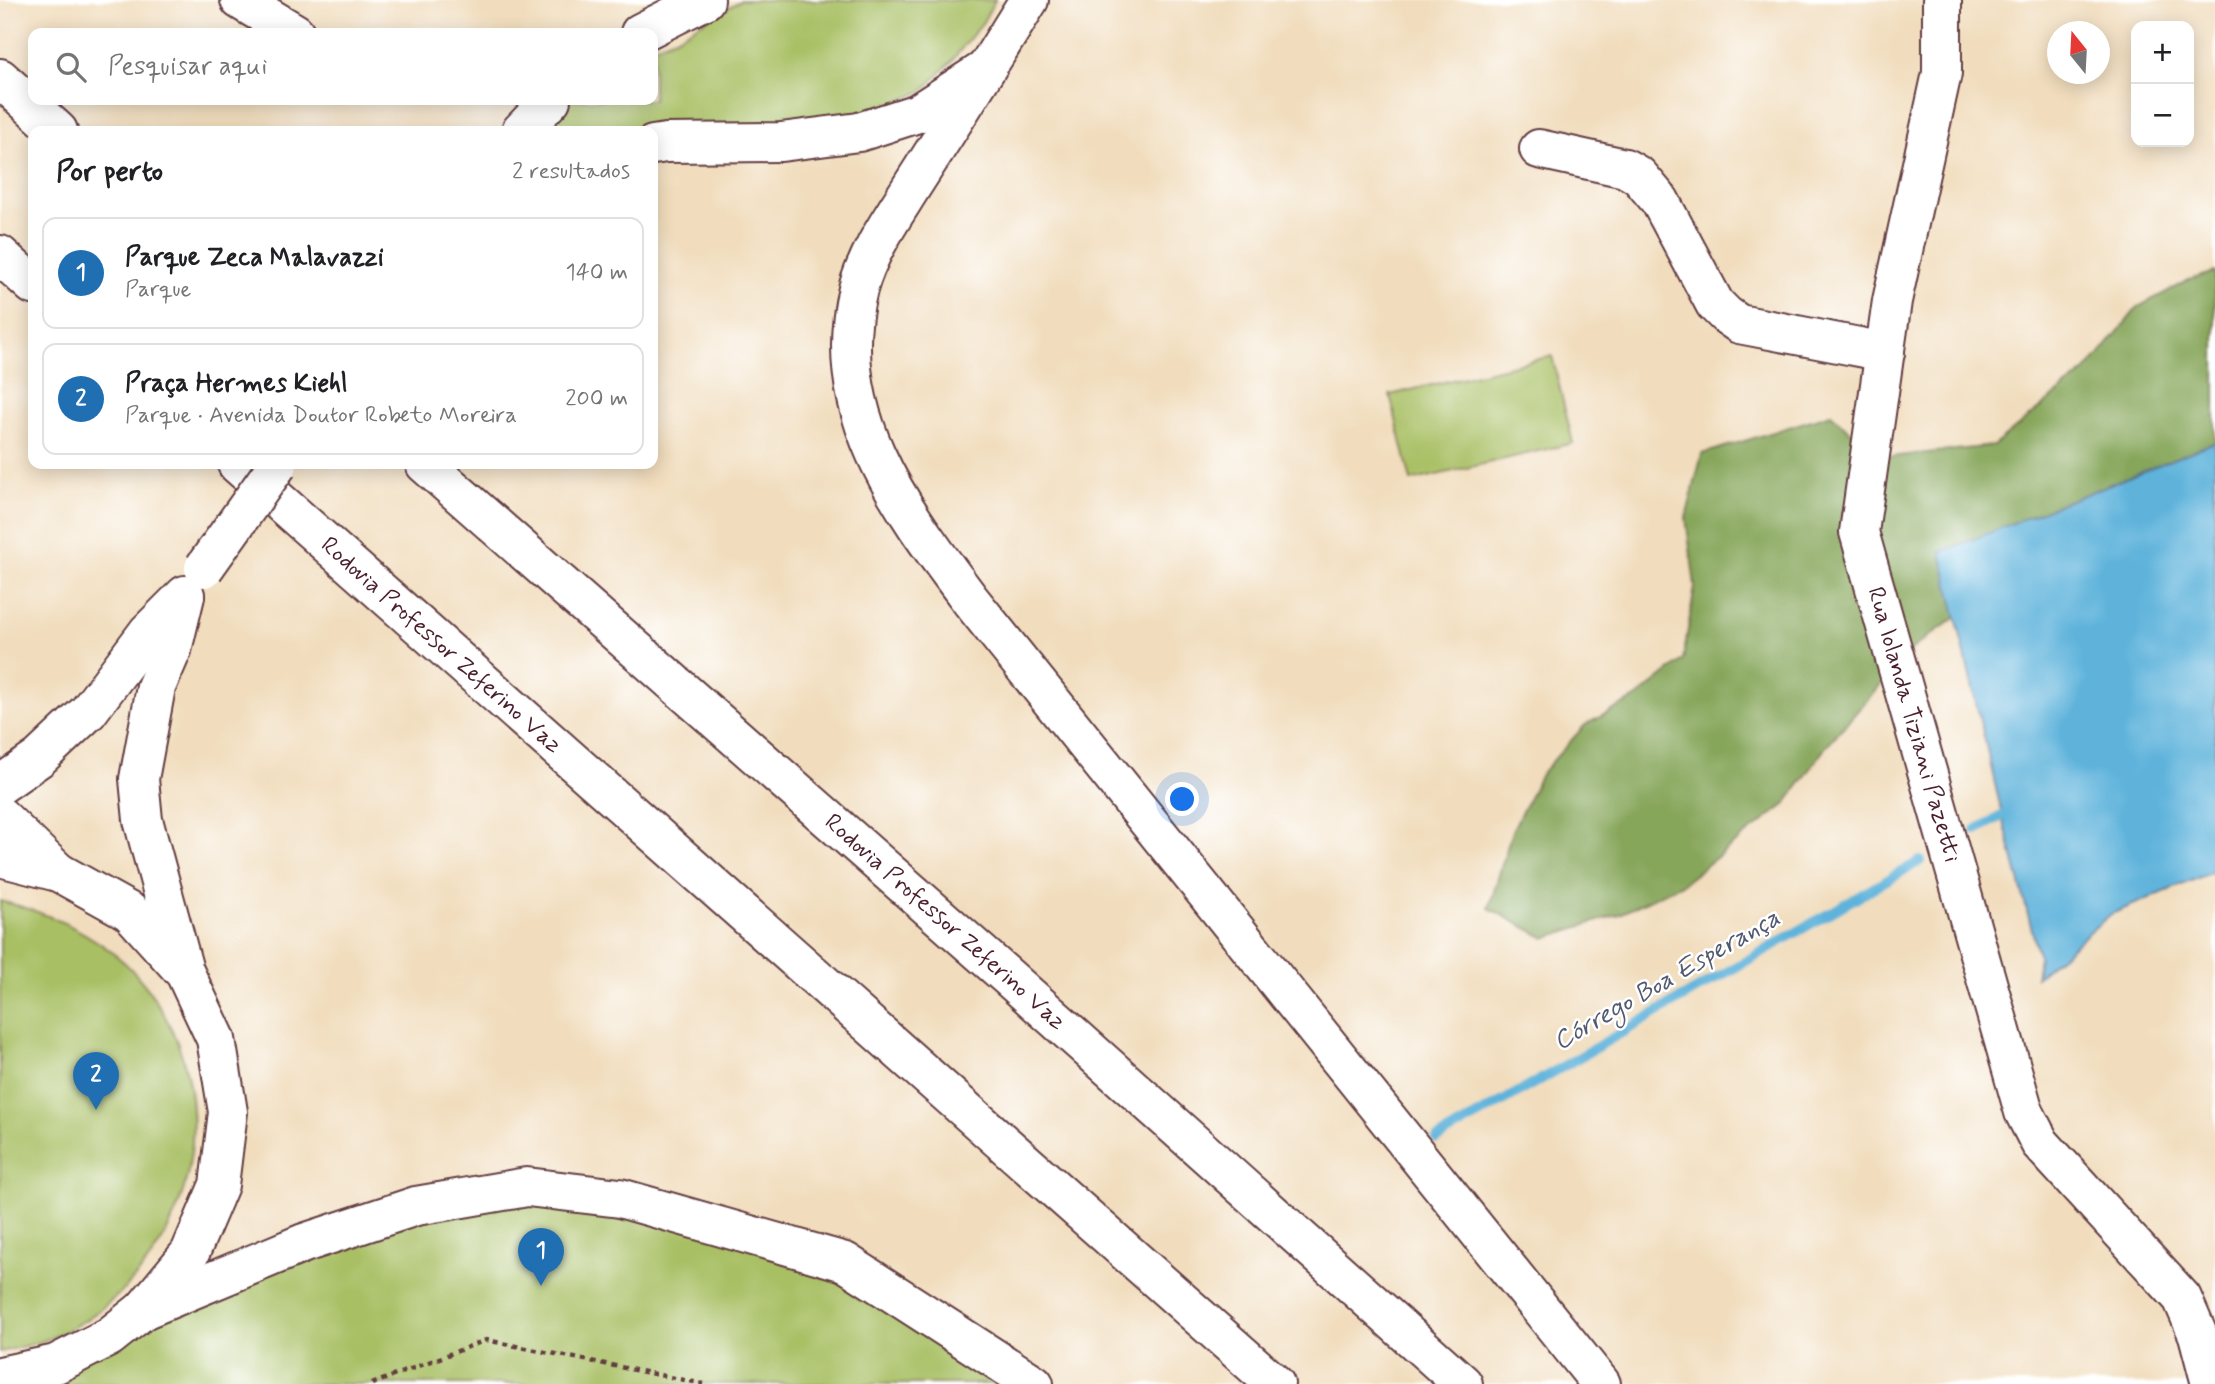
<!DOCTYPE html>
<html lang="pt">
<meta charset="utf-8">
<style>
:root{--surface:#fff;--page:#f2f2f2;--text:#202124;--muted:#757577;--line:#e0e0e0;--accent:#1f6fb2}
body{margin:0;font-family:Mynerve,sans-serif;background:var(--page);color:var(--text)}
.controls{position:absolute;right:21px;top:21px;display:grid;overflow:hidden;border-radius:14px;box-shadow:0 4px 18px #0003}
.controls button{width:63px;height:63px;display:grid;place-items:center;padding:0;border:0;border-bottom:2px solid var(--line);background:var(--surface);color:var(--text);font:35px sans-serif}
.compass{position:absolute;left:2047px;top:21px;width:63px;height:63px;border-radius:50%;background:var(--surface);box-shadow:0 4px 18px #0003;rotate:342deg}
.you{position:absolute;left:1183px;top:800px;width:24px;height:24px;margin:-18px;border:5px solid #fff;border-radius:50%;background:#1a73e8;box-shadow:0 0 0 10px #1a73e833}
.badge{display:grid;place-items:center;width:46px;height:46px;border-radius:50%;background:var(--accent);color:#fff;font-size:23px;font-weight:700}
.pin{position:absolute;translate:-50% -58px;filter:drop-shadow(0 2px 4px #0008)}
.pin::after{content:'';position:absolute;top:37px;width:24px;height:21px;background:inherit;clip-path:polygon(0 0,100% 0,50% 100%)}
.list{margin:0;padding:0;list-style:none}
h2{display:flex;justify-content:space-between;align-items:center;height:91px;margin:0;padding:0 28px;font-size:30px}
h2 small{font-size:23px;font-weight:400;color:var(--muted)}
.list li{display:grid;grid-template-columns:46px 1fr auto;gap:21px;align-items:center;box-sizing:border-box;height:112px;margin:0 14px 14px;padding:0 14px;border:2px solid var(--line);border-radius:14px}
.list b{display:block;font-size:26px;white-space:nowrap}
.list p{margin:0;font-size:23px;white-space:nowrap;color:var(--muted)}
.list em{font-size:23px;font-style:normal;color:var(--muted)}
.icon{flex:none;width:38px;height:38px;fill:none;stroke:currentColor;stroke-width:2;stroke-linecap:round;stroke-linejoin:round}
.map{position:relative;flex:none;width:2215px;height:1384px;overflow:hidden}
.search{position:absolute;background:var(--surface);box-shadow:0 4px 18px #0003;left:28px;top:28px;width:630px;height:77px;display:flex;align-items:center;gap:18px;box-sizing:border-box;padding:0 24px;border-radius:14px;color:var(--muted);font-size:26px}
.panel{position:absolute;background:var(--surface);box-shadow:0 4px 18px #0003;left:28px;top:126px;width:630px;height:343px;border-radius:14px}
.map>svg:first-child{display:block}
.green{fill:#a8bf64;stroke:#796f48;stroke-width:2}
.forest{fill:#86a65a;stroke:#686242;stroke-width:2}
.water{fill:#5fb3db;stroke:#546983;stroke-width:2}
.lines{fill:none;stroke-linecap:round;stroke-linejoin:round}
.stream{stroke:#5fb3db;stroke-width:10}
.minor-casing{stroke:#633c41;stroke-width:42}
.major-casing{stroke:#633c41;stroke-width:42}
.highway-casing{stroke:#633c41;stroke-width:42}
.path{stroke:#633c41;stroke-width:4.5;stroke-dasharray:5 5;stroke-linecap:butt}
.minor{stroke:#fff;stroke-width:38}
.major{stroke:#fff;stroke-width:38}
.highway{stroke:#fff;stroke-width:38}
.major-bridge-casing{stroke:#633c41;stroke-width:42;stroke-linecap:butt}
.major-bridge{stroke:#fff;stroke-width:38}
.labels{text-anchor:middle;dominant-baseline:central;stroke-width:5;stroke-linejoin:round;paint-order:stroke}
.street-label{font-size:24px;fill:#4a1f2b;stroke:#fff}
.water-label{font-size:26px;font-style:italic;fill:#525a71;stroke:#fff}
</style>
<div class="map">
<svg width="2215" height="1384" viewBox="0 0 2215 1384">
<rect width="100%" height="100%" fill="#fff"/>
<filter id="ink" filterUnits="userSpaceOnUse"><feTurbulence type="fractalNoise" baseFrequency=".0143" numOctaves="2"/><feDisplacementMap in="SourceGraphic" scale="14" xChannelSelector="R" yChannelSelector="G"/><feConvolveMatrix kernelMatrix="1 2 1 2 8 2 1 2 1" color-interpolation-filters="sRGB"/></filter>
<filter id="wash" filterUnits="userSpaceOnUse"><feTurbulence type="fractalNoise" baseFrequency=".00686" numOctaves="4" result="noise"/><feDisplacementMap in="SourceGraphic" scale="28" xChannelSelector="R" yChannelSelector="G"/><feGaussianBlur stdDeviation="1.57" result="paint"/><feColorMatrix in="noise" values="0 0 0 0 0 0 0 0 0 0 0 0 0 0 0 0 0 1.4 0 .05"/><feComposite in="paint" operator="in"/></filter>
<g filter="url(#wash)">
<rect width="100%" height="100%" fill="#f1ddbd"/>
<g class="green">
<polygon points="741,0 995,0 983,22 950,63 923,91 844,125 644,131 536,131 568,100 653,100 653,47 675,38"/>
<polygon points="1552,356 1573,443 1411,481 1390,395"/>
<path d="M0,901C47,912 90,931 126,964C156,993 178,1034 187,1074C210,1179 161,1282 66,1331C45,1342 22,1347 0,1352Z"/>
<polygon points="620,1198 845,1262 1034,1384 0,1384 416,1206"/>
</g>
<polygon class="forest" points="2215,272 2215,484 1972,606 1914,647 1827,745 1786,804 1682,884 1620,914 1545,938 1489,908 1512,831 1541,774 1585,725 1636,698 1683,660 1695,586 1686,518 1702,454 1831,414 1879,458 1993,446 2087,370 2138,307 2189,280"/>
<polygon class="water" points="2215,442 2215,871 2111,914 2036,977 2039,957 2002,814 1941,552"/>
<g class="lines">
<g class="stream">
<polyline points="1976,830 2013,810"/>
<polyline points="1437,1139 1920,861"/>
</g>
</g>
</g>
<g filter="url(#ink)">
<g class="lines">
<defs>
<g id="minor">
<path id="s1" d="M1942,0V73L1892,301L1859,532L2024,1112L2040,1143L2182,1298L2198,1335L2211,1384"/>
<polyline points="1539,149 1625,168 1639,176 1660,201 1715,304 1726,315 1739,324 1885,352"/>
<polyline points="0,816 58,872"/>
</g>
<g id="major">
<polyline points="640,33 705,0"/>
<polyline points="521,131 551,100"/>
<polyline points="653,145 666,143 781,142 859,132 918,113 986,69 1029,0"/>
<polyline points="0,785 39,758 88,712 148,632 185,595"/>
<polyline points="0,857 58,872 130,912 185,973 216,1039 228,1112 219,1185 190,1253 143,1310 109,1337 56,1364 0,1376"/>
<polyline points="183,967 143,820 139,779 156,687 172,650 185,596"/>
</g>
<g id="highway">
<polyline points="240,0 295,33"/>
<path d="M986,69C962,108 937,147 912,186C892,218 868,252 858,289C827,412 902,509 971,601L1601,1384"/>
<polyline points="0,78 58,131"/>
<polyline points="0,255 33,285"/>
<path id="s2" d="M237,464L1275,1384"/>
<path id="s3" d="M425,464L1008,977L1463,1384"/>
<polyline points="143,1310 304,1243 416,1206 527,1187 620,1198 845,1262 1034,1384"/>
</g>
</defs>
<use href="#minor" class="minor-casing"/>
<use href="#major" class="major-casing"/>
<use href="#highway" class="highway-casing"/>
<polyline class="path" points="372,1384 486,1340 704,1384"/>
<use href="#minor" class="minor"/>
<use href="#major" class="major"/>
<use href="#highway" class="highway"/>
<defs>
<polyline id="major-bridge" points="204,568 278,464"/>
</defs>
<use href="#major-bridge" class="major-bridge-casing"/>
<use href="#major-bridge" class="major-bridge"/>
</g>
</g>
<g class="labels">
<g class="street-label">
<text stroke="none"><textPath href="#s2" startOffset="273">Rodovia Professor Zeferino Vaz</textPath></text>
<text stroke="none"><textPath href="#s1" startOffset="740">Rua Iolanda Tiziani Pazetti</textPath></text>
<text stroke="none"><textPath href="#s3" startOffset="693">Rodovia Professor Zeferino Vaz</textPath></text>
</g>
<g class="water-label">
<text transform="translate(1667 980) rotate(-30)">Córrego Boa Esperança</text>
</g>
</g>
</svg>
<div class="controls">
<button>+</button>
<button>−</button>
</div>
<svg class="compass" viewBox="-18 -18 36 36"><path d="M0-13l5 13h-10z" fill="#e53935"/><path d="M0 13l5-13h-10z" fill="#757577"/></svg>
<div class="you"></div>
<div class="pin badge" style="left:541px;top:1286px">1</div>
<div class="pin badge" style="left:96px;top:1110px">2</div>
<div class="search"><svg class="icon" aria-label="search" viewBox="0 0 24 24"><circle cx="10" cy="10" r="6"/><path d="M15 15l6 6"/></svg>Pesquisar aqui</div>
<section class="panel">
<h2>Por perto<small>2 resultados</small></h2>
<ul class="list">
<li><span class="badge">1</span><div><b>Parque Zeca Malavazzi</b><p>Parque</p></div><em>140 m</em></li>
<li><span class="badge">2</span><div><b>Praça Hermes Kiehl</b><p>Parque · Avenida Doutor Robeto Moreira</p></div><em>200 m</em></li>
</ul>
</section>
</div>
